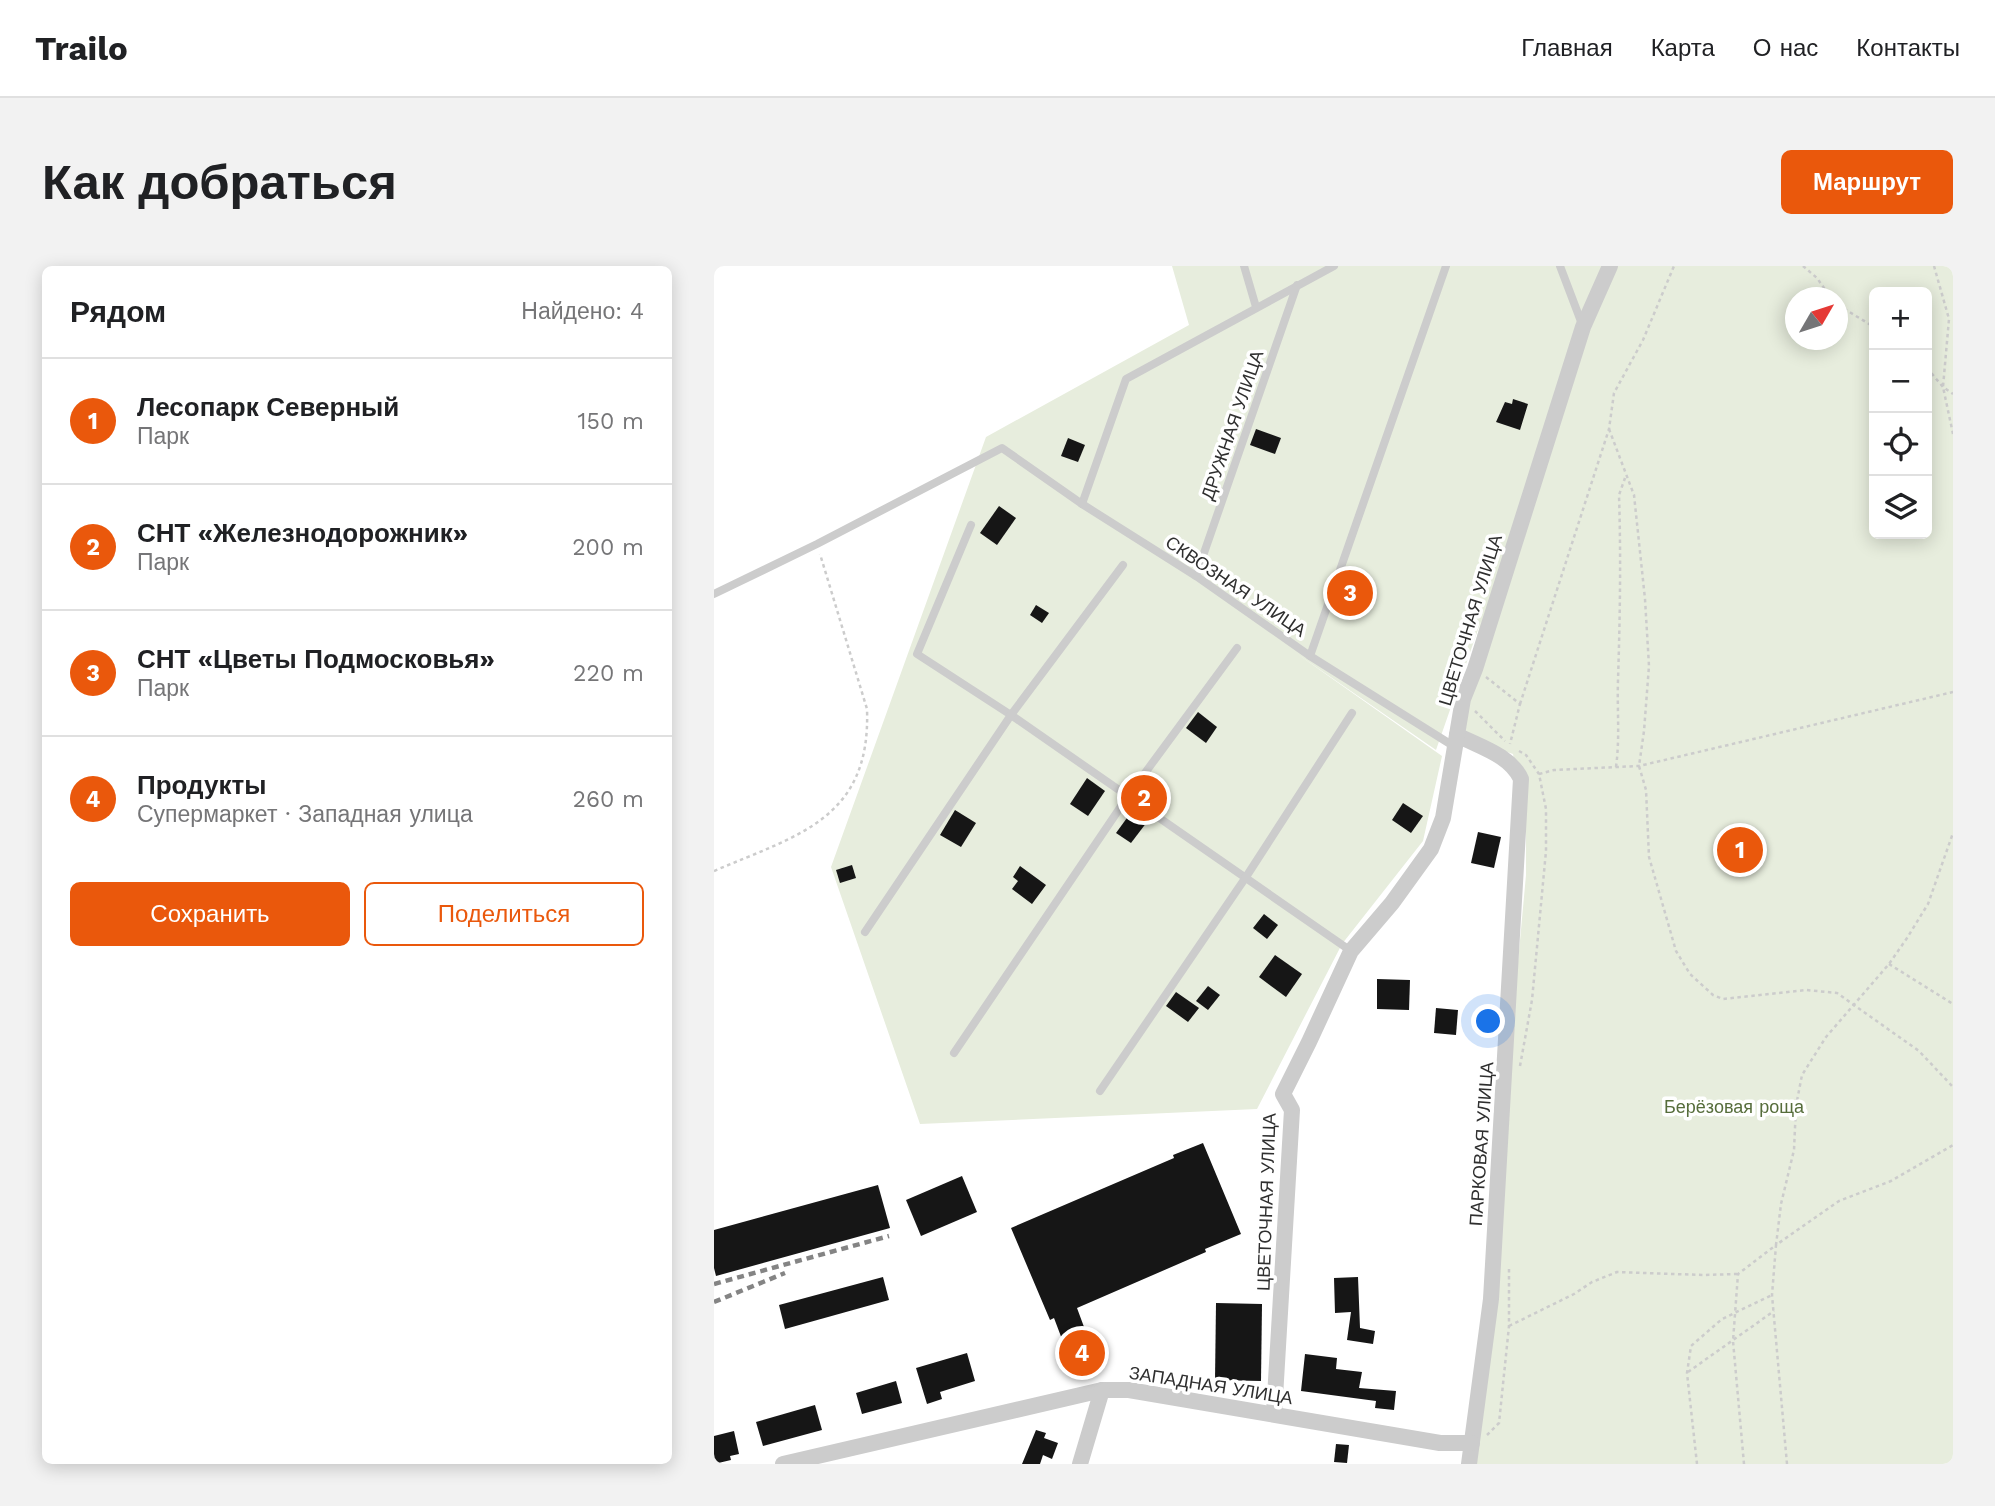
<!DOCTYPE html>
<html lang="ru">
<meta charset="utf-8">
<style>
:root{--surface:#fff;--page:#f2f2f2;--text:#202124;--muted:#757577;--line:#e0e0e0;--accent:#ea580c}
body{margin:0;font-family:"Work Sans",sans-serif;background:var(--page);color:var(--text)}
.controls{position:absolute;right:21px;top:21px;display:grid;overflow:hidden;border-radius:10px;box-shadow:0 4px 18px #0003}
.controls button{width:63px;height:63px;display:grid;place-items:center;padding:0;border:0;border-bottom:2px solid var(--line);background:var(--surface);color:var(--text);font:35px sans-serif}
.compass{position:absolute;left:1071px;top:21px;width:63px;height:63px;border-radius:50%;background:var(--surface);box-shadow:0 4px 18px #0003;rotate:51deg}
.you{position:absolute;left:775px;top:756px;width:24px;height:24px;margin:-18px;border:5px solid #fff;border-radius:50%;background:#1a73e8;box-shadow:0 0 0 10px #1a73e833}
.badge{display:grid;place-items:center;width:46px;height:46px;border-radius:50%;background:var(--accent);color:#fff;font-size:23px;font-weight:700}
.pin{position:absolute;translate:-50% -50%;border:4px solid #fff;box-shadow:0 2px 7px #0006}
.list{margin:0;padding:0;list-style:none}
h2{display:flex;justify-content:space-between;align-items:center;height:91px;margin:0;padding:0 28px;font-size:30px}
h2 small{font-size:23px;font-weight:400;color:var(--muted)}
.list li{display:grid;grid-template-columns:46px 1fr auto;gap:21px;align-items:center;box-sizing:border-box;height:126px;padding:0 28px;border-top:2px solid var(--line)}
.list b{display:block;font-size:26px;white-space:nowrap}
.list p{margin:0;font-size:23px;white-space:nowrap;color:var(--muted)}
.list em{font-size:23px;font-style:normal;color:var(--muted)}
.actions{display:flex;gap:14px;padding:21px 28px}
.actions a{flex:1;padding:16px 0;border:2px solid var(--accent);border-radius:10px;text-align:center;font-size:24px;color:var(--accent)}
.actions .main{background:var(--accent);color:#fff}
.icon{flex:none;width:38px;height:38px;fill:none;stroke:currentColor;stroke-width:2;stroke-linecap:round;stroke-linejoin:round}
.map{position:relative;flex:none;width:1239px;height:1198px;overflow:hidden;border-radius:10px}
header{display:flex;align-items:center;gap:42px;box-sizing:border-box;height:98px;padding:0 35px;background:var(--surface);border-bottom:2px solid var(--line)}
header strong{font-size:33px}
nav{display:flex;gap:38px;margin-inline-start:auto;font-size:24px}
.intro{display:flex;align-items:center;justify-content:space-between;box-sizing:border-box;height:168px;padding:0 42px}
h1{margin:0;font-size:49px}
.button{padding:18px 32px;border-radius:10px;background:var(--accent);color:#fff;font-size:24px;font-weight:700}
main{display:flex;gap:42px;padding:0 42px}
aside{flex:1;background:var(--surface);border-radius:10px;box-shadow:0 4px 18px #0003}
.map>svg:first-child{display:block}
.green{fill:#e7eddd;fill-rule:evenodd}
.building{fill:#161616}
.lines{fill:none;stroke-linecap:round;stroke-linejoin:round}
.path{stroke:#ccc;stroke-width:2.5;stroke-dasharray:3.5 3.5;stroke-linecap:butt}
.lane{stroke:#ccc;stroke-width:8}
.street{stroke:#ccc;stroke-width:16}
.rail{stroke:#848484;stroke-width:4.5;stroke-dasharray:7 5;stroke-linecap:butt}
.labels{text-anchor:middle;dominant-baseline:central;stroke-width:7;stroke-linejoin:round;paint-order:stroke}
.street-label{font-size:18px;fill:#2f2f2f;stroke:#fff}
.park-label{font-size:18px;fill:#566d3b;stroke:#fff}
</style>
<header>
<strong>Trailo</strong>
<nav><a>Главная</a><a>Карта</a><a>О нас</a><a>Контакты</a></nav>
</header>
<div class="intro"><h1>Как добраться</h1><a class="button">Маршрут</a></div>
<main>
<aside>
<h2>Рядом<small>Найдено: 4</small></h2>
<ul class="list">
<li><span class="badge">1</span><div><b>Лесопарк Северный</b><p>Парк</p></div><em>150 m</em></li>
<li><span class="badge">2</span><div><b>СНТ «Железнодорожник»</b><p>Парк</p></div><em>200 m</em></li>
<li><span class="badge">3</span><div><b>СНТ «Цветы Подмосковья»</b><p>Парк</p></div><em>220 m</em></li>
<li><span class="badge">4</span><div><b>Продукты</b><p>Супермаркет · Западная улица</p></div><em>260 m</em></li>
</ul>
<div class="actions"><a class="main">Сохранить</a><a>Поделиться</a></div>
</aside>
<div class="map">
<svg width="1239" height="1198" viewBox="0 0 1239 1198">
<rect width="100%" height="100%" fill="#fff"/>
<path class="green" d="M458,0H1239V1198H758L812,609V559L799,488L754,473L745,440L767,355L722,484L579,385L728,490L709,575L628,678L543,843L206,858L117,601L272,171L475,59ZM1160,26H1213V268H1160ZM1082,32H1124V74H1082Z"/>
<g class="building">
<polygon points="799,133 814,138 806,164 782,156 791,136 798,138"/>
<polygon points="542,163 567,172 561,188 536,179"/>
<polygon points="354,172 371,179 364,196 347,190"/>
<polygon points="285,240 302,252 283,279 266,267"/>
<polygon points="322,339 335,347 328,357 316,349"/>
<polygon points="484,446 503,461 492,477 472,462"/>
<polygon points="373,512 391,525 374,550 356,538"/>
<polygon points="689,537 709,550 697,567 678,554"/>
<polygon points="241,544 262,557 247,581 226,569"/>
<polygon points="418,545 433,556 417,577 402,567"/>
<polygon points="764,566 787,571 780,602 757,597"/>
<polygon points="138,599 142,612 126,617 122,604"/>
<polygon points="306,600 332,619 318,638 298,623 304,615 299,611"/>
<polygon points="550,648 564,659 553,673 539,662"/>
<polygon points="561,689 588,708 572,731 545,711"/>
<polygon points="663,713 696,714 695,744 663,743"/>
<polygon points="494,720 506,729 494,744 482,735"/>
<polygon points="462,726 485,742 474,756 452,740"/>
<polygon points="722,742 744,744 742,769 720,767"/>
<polygon points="489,877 527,968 491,983 492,986 363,1042 380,1088 357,1097 340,1052 336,1054 297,962 460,892 459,889"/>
<polygon points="248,910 263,946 207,970 192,934"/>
<polygon points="164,919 176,962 2,1010 0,1002 0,964"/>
<polygon points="169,1011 175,1034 71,1063 65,1039"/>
<polygon points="644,1011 646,1062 661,1065 659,1078 633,1074 637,1046 621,1047 620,1012"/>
<polygon points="502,1037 548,1038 547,1115 501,1114"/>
<polygon points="253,1087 261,1115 226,1126 228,1133 213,1138 202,1102"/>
<polygon points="591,1088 623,1092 622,1103 648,1106 645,1122 682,1125 680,1144 661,1142 662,1135 587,1125"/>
<polygon points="182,1115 188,1137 148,1148 142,1127"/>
<polygon points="101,1139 108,1164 49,1180 42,1156"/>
<polygon points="322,1164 332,1167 330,1172 344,1177 338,1193 329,1189 326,1198 308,1198"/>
<polygon points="20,1165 25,1188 16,1190 17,1194 0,1198 0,1170"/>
<polygon points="622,1178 635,1179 633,1197 620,1196"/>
</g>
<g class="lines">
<g class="path">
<polyline points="1089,0 1103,12 1117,32"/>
<polyline points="1220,0 1235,53 1229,121 1239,168"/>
<polyline points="1124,39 1160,61"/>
<polyline points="1213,102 1229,121 1239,128"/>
<polyline points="895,163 920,229 931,333 935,400 930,465 925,500 932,524 935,591 962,685 976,708 999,729 1009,733 1092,724 1123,727 1205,785 1239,821"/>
<polyline points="772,411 806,438 796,478"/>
<polyline points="806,438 895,163 900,127 929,74 960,0"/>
<polyline points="761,445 791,475"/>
<polyline points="805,485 812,489 825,508 832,543 832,585 818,734 806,800"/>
<path d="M902,501C906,472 903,444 904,414C906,352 907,291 905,229L911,212"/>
<polyline points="825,508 840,504 925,500 1239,426"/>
<path d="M0,605C84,569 157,553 153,443L106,288"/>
<polyline points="1175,698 1239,738"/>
<polyline points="795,1060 860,1028 878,1016 903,1006 989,1009 1023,1008"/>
<polyline points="974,1106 1060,1045"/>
<polyline points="773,1169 785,1157 795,1060 795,1002"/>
<polyline points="983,1198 973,1107 977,1080 1008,1053 1058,1029"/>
<polyline points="1030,1198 1019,1075 1024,1008 1062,979 1067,938 1080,884 1082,840 1088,809 1112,771 1175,698 1193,672 1214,638 1239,567"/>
<polyline points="1073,1198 1058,1029 1062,979 1125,935 1177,915 1239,879"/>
</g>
<g class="lane">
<polyline points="530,0 542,41"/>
<polyline points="846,0 868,58"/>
<polyline points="368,238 412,113 620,0"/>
<polyline points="257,259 203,388 297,449 637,685"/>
<polyline points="482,310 583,19"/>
<polyline points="0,328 103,278 288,182 368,238 482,310 596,390 741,481"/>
<polyline points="596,390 732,0"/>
<polyline points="151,666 297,449 409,299"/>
<polyline points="240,787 414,530 523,382"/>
<polyline points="386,825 532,611 638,447"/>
</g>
<g class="street">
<path d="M743,469C766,481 796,489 807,513L777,1033L755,1198"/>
<polyline points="560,1148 578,844 569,828 595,776 637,685 678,637 717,583 729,552 749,433 761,403 869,61 896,0"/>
<polyline points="69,1198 388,1124 415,1124 726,1177 758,1177"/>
<polyline points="366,1198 388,1124"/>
</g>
<g class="rail">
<polyline points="0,1018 175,970"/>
<polyline points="0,1036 71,1007"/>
</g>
</g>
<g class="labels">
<g class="street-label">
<text transform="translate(518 159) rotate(-71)">ДРУЖНАЯ УЛИЦА</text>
<text transform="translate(522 320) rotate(34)">СКВОЗНАЯ УЛИЦА</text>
<text transform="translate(756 354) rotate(-73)">ЦВЕТОЧНАЯ УЛИЦА</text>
<text transform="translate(767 878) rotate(-86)">ПАРКОВАЯ УЛИЦА</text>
<text transform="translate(552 936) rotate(-88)">ЦВЕТОЧНАЯ УЛИЦА</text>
<text transform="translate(497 1119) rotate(9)">ЗАПАДНАЯ УЛИЦА</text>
</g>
<g class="park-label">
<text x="1020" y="840">Берёзовая роща</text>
</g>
</g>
</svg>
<div class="controls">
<button>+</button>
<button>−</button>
<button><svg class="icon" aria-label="locate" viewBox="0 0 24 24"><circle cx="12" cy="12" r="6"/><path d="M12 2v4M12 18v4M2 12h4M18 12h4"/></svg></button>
<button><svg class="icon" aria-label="layers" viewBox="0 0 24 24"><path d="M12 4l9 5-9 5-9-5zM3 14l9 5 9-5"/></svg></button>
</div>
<svg class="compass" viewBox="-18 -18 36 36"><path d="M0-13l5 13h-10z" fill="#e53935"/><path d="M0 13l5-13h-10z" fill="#757577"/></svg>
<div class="you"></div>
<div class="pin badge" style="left:1026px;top:584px">1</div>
<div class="pin badge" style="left:430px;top:532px">2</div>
<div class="pin badge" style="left:636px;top:327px">3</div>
<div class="pin badge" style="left:368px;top:1087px">4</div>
</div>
</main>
